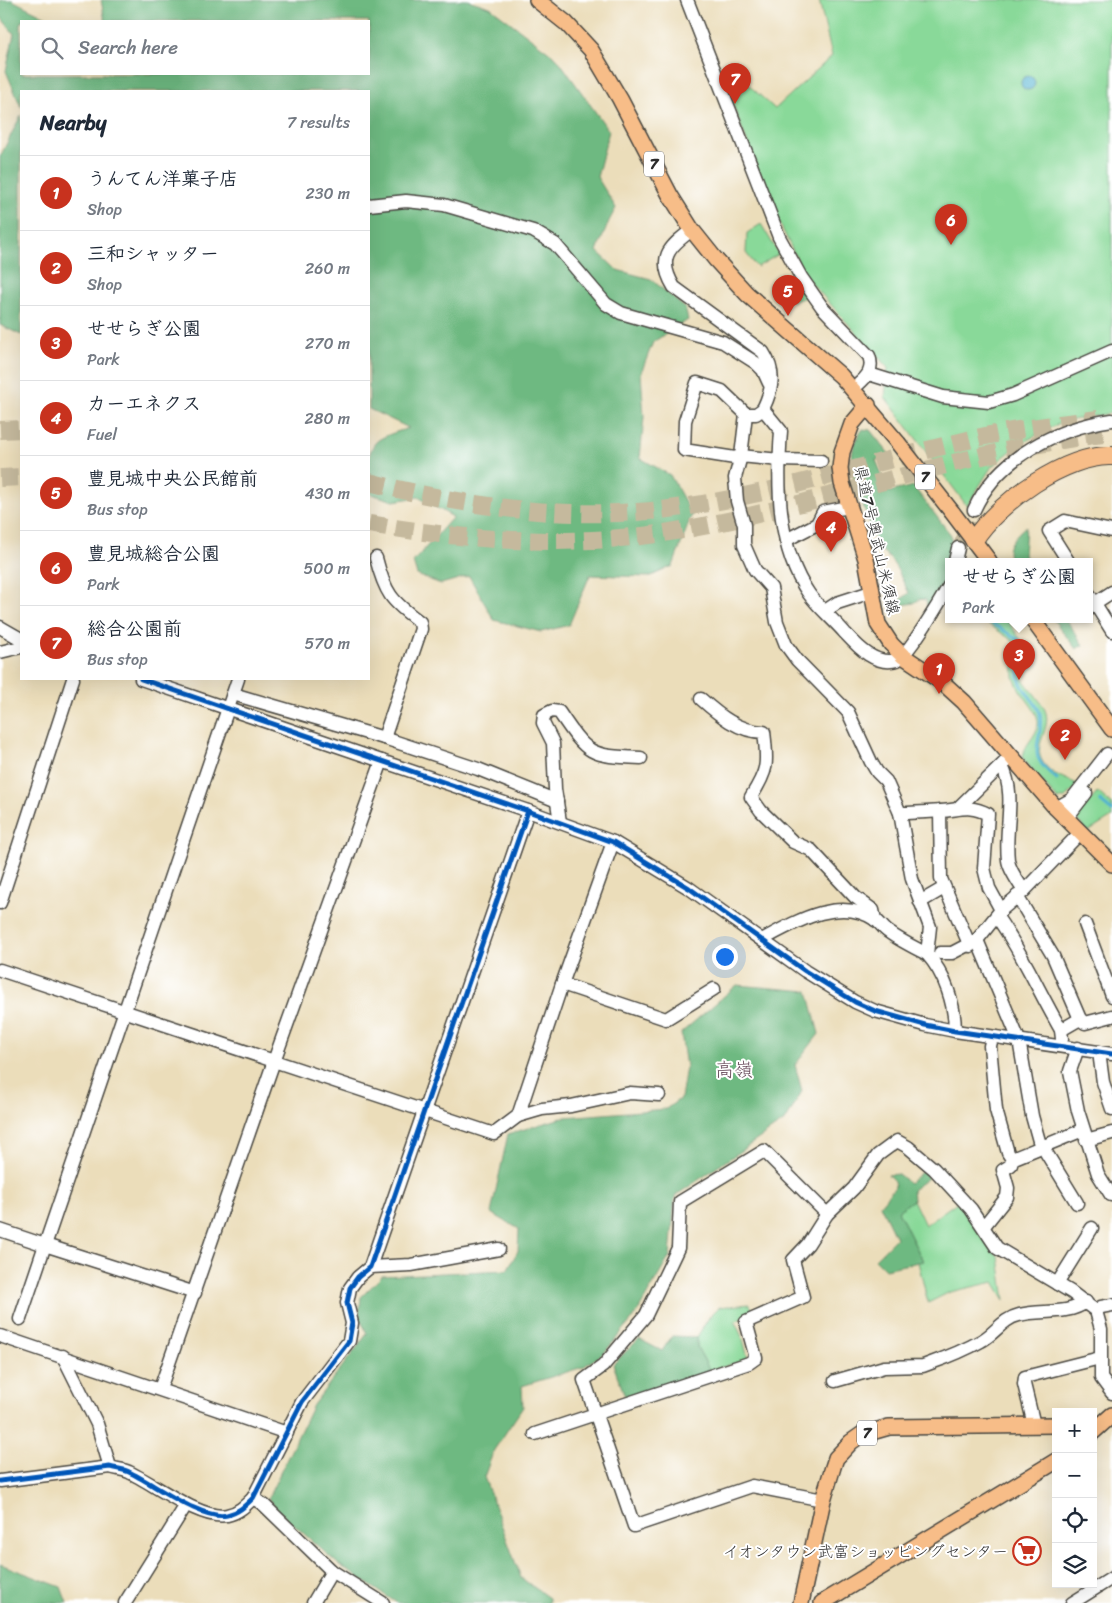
<!DOCTYPE html>
<meta charset="utf-8">
<style>
:root{--surface:#fff;--page:#f6f6f7;--text:#1f2937;--muted:#747a83;--line:#e0e1e3;--accent:#c8321e}
body{margin:0;font-family:Sriracha,"Klee One",sans-serif;background:var(--page);color:var(--text)}
.controls{position:absolute;right:15px;bottom:15px;display:grid;overflow:hidden;border-radius:0px;box-shadow:0 5px 20px #0002}
.controls button{width:45px;height:45px;display:grid;place-items:center;padding:0;border:0;border-bottom:1px solid var(--line);background:var(--surface);color:var(--text);font:25px sans-serif}
.you{position:absolute;left:724px;top:956px;width:18px;height:18px;margin:-12px;border:4px solid #fff;border-radius:50%;background:#1a73e8;box-shadow:0 0 0 8px #1a73e833}
.badge{display:grid;place-items:center;width:32px;height:32px;border-radius:50%;background:var(--accent);color:#fff;font-size:16px;font-weight:700}
.pin{position:absolute;translate:-50% -41px;filter:drop-shadow(0 1px 2px #0008)}
.pin::after{content:'';position:absolute;top:26px;width:18px;height:15px;background:inherit;clip-path:polygon(0 0,100% 0,50% 100%)}
.popup{position:absolute;left:945px;top:558px;width:148px;height:65px;box-sizing:border-box;display:grid;place-content:center;border-radius:0px;background:var(--surface);filter:drop-shadow(0 1px 4px #0005);font-size:16px;white-space:nowrap;color:var(--muted)}
.popup b{font-size:19px;color:var(--text)}
.popup::after{content:'';position:absolute;left:50%;top:100%;margin-left:-10px;border:10px solid transparent;border-top-color:var(--surface)}
.list{margin:0;padding:0;list-style:none}
h2{display:flex;justify-content:space-between;align-items:center;height:65px;margin:0;padding:0 20px;font-size:21px}
h2 small{font-size:16px;font-weight:400;color:var(--muted)}
.list li{display:grid;grid-template-columns:32px 1fr auto;gap:15px;align-items:center;box-sizing:border-box;height:75px;padding:0 20px;border-top:1px solid var(--line)}
.list b{display:block;font-size:19px;white-space:nowrap}
.list p{margin:0;font-size:16px;white-space:nowrap;color:var(--muted)}
.list em{font-size:16px;font-style:normal;color:var(--muted)}
.icon{flex:none;width:28px;height:28px;fill:none;stroke:currentColor;stroke-width:2;stroke-linecap:round;stroke-linejoin:round}
.map{position:relative;flex:none;width:1112px;height:1603px;overflow:hidden}
.search{position:absolute;background:var(--surface);box-shadow:0 5px 20px #0002;left:20px;top:20px;width:350px;height:55px;display:flex;align-items:center;gap:12px;box-sizing:border-box;padding:0 18px;border-radius:0px;color:var(--muted);font-size:19px}
.panel{position:absolute;background:var(--surface);box-shadow:0 5px 20px #0002;left:20px;top:90px;width:350px;height:590px;border-radius:0px}
.map>svg:first-child{display:block}
.green{fill:#89d999;stroke:#5a8262}
.forest{fill:#6eb981;stroke:#4c7256}
.water{fill:#51b2d0;stroke:#3e6e7e}
.lines{fill:none;stroke-linecap:round;stroke-linejoin:round}
.stream{stroke:#51b2d0;stroke-width:3}
.minor-tunnel{stroke:#c5b99d;stroke-width:12;stroke-dasharray:12 6;stroke-linecap:butt}
.highway-tunnel{stroke:#c5b99d;stroke-width:18;stroke-dasharray:18 9;stroke-linecap:butt}
.minor-casing{stroke:#484640;stroke-width:15}
.major-casing{stroke:#484640;stroke-width:18}
.highway-casing{stroke:#484640;stroke-width:20}
.minor{stroke:#fff;stroke-width:12}
.major{stroke:#f7bd88;stroke-width:15}
.highway{stroke:#f7bd88;stroke-width:18}
.major-bridge-casing{stroke:#484640;stroke-width:18;stroke-linecap:butt}
.major-bridge{stroke:#f7bd88;stroke-width:15}
.cycleway-casing{stroke:#fff;stroke-width:8}
.cycleway{stroke:#0057b8;stroke-width:5}
.labels{text-anchor:middle;dominant-baseline:central;stroke-width:4;stroke-linejoin:round;paint-order:stroke}
.shield{fill:#fff;stroke:#6b6b6b;stroke-width:1}
.shield-label{font-size:15px;font-weight:bold;fill:#2b2b2b}
.street-label{font-size:16px;fill:#2b2b2b;stroke:#fff}
.poi-label{font-size:16px;fill:#2b2b2b;stroke:#fff;text-anchor:end}
.quarter-label{font-size:19px;fill:#6c5060;stroke:#fff}
</style>
<div class="map">
<svg width="1112" height="1603" viewBox="0 0 1112 1603">
<rect width="100%" height="100%" fill="#fff"/>
<filter id="ink" filterUnits="userSpaceOnUse"><feTurbulence type="fractalNoise" baseFrequency=".02" numOctaves="2"/><feDisplacementMap in="SourceGraphic" scale="10" xChannelSelector="R" yChannelSelector="G"/><feConvolveMatrix kernelMatrix="1 2 1 2 8 2 1 2 1" color-interpolation-filters="sRGB"/></filter>
<filter id="wash" filterUnits="userSpaceOnUse"><feTurbulence type="fractalNoise" baseFrequency=".0096" numOctaves="4" result="noise"/><feDisplacementMap in="SourceGraphic" scale="20" xChannelSelector="R" yChannelSelector="G"/><feGaussianBlur stdDeviation="1.12" result="paint"/><feColorMatrix in="noise" values="0 0 0 0 0 0 0 0 0 0 0 0 0 0 0 0 0 1.4 0 .05"/><feComposite in="paint" operator="in"/></filter>
<g filter="url(#wash)">
<rect width="100%" height="100%" fill="#ebddba"/>
<g class="green">
<polygon points="819,0 1112,0 1112,413 1062,422 1020,444 992,466 967,506 885,397 888,368 805,276 775,214 724,82 742,79 775,109 832,56"/>
<polygon points="761,224 779,254 757,267 746,253 747,233"/>
<polygon points="791,275 806,297 793,301 769,285"/>
<path d="M981,619H1006L1037,662L1022,678C1029,688 1040,699 1045,710C1054,732 1024,749 1051,771C1058,777 1070,780 1079,785L1065,798L1058,800L1023,759C1023,744 1037,737 1038,724C1039,708 1017,694 1014,676C1012,666 1019,655 1019,645Z"/>
<polygon points="1098,792 1112,805 1112,817 1088,832 1075,818"/>
<polygon points="913,1200 925,1225 957,1202 999,1257 1005,1300 994,1282 950,1292 928,1303 918,1262 923,1261 898,1211"/>
<polygon points="749,1304 754,1311 735,1322 743,1339 748,1359 710,1371 697,1347 697,1337 710,1316 719,1307"/>
</g>
<g class="forest">
<path d="M0,0H12L54,21H21V74H369V21H105L101,0H468L490,7L557,58L609,131L597,177L616,208L609,221L597,251L617,270L651,279L685,308L688,320L653,342L641,373L644,417L640,458L670,475L692,514L673,566L649,577L590,575L569,625L541,632L494,620L469,576L441,584L417,575L413,562L453,517L418,497L394,501L371,494C366,480 365,447 380,439C388,434 400,431 409,428L369,409V91H21V107L6,71L14,34L0,16Z"/>
<polygon points="21,115 21,335 0,325 0,157"/>
<path d="M863,429L870,430L890,455L876,460L889,492L913,486L951,535L952,552L948,576L928,610L926,600L920,599L914,603L896,606L899,601L909,593C898,572 896,561 876,546C869,505 834,468 863,429Z"/>
<path d="M1026,526L1024,555L1028,561H1011C1002,547 1016,535 1026,526Z"/>
<polygon points="1053,619 1066,619 1083,645 1076,649"/>
<polygon points="737,985 808,991 819,1034 795,1065 802,1091 786,1120 675,1196 670,1256 635,1316 604,1353 583,1367 522,1386 523,1407 494,1450 484,1477 521,1578 549,1598 549,1603 397,1603 338,1564 275,1508 268,1498 313,1405 367,1334 359,1316 361,1297 382,1276 507,1270 518,1251 519,1229 491,1213 508,1134 565,1117 666,1109 681,1098 686,1067 681,1033"/>
<polygon points="924,1170 928,1178 912,1190 913,1200 898,1211 923,1261 885,1269 875,1259 896,1238 880,1205 895,1187 894,1181 888,1175 898,1174 909,1183"/>
<polygon points="672,1336 697,1337 697,1347 710,1371 626,1399 613,1364 639,1339 662,1351"/>
<polygon points="0,1564 61,1587 67,1603 0,1603"/>
</g>
<circle class="water" cx="1028" cy="83" r="7"/>
<g class="lines">
<g class="stream">
<path d="M985,619L1019,640C1024,653 1017,665 1019,678C1022,692 1038,702 1040,714C1045,745 1021,751 1057,779"/>
<polyline points="1100,801 1112,811"/>
</g>
</g>
</g>
<g filter="url(#ink)">
<g class="lines">
<polyline class="minor-tunnel" points="958,548 974,510"/>
<g class="highway-tunnel">
<polyline points="0,430 21,429"/>
<polyline points="0,478 21,477"/>
<path d="M369,482C466,507 569,521 669,509C769,496 866,464 964,441C1007,430 1053,425 1098,419"/>
<path d="M369,524C477,542 585,549 693,528C834,501 969,449 1112,433"/>
</g>
<defs>
<g id="minor">
<path d="M687,0L779,237L801,277L822,307L869,356C875,372 864,379 853,389"/>
<polyline points="369,205 406,201 444,205 533,231 555,244 606,304 621,313 723,342 756,363 763,370 769,383"/>
<path d="M692,230C668,247 657,259 674,287L763,352C776,372 773,388 763,409L781,431C777,485 777,548 809,594C819,608 834,620 845,633C858,647 875,666 897,660C907,657 942,598 949,586"/>
<polyline points="869,374 943,397 989,402 1013,395 1112,351"/>
<polyline points="746,414 741,456 735,458 684,450 685,421 697,383 722,391 746,414 756,414 763,409"/>
<path d="M821,461L779,460L741,456L735,478L737,501L744,525V545L755,570L771,588L777,622L786,645L797,660L848,712L871,762L877,772L886,781L900,813L912,879L930,927L927,954C945,974 955,1004 955,1031"/>
<path d="M974,510C998,457 1057,428 1112,420"/>
<polyline points="786,540 817,524 823,512 849,507"/>
<path d="M376,558C385,593 391,601 420,622L421,629L384,738"/>
<polyline points="955,561 958,548"/>
<polyline points="1068,561 1049,531 1065,521 1112,531"/>
<polyline points="1089,594 1112,631"/>
<polyline points="1095,603 1112,592"/>
<polyline points="825,611 837,603 871,592"/>
<polyline points="0,627 21,639"/>
<polyline points="0,652 21,647"/>
<polyline points="141,679 528,811 613,842 689,888 805,971 855,1002 875,1011 925,1025 955,1031 1112,1054"/>
<polyline points="233,694 384,738 478,769 557,801"/>
<path d="M701,699C719,715 739,732 764,732C768,764 768,770 751,797L761,811L793,842L811,850L855,897L873,910L875,920"/>
<path d="M1002,766C1017,796 1004,828 1008,860C1009,870 1019,883 1024,891"/>
<polyline points="959,807 1006,761"/>
<polyline points="1056,808 1072,799 1107,754"/>
<polyline points="940,811 941,879 970,946"/>
<path d="M900,813C914,813 927,812 941,811C960,810 969,804 988,814L984,868L989,888L1001,910"/>
<polyline points="1066,819 1086,793"/>
<path d="M560,822L555,789L553,743L543,723L544,715L552,711L559,712C588,755 589,756 641,758"/>
<polyline points="1017,896 1053,956 1080,1019 1061,1030"/>
<polyline points="920,902 944,888"/>
<polyline points="0,903 73,679"/>
<path d="M997,917C1022,952 1039,992 1061,1030L1062,1039"/>
<polyline points="1085,924 1112,996"/>
<path d="M762,940C795,922 840,895 876,920C880,923 883,928 887,931C899,940 913,947 927,954"/>
<polyline points="977,940 1019,1040 1032,1116 1039,1141 1077,1203"/>
<polyline points="940,953 952,953 977,940 1001,910 1024,891 1080,833"/>
<polyline points="0,970 494,1134 518,1116 562,984 613,842"/>
<polyline points="562,984 666,1019 714,989"/>
<polyline points="1080,1019 1085,1023 1112,1016"/>
<polyline points="992,1037 990,1046 996,1110 1008,1153 1012,1159 1083,1130"/>
<polyline points="1078,1048 1070,1071 1078,1111 1098,1174 1111,1195"/>
<polyline points="1099,1052 1103,1082 1112,1109"/>
<polyline points="518,1116 542,1109 571,1106 630,1093 659,1095"/>
<polyline points="1086,1140 1112,1133"/>
<polyline points="984,1226 1007,1197 1008,1188 1003,1170 1011,1165 1012,1159"/>
<polyline points="0,1230 45,1245 238,679"/>
<polyline points="370,1267 411,1265 499,1249"/>
<polyline points="1057,1284 1092,1228"/>
<polyline points="1096,1311 1101,1307 1112,1305"/>
<polyline points="20,1319 45,1245 195,1293"/>
<polyline points="0,1336 287,1433"/>
<polyline points="63,1356 97,1424 110,1467"/>
<path d="M835,1381L884,1367L923,1366L931,1363C948,1357 965,1350 981,1341C995,1334 1002,1319 1019,1315C1041,1309 1066,1316 1086,1302"/>
<polyline points="160,1389 274,1061 382,761"/>
<polyline points="1034,1425 1024,1384 1025,1377 1100,1358"/>
<polyline points="535,1434 749,1363 756,1358 746,1322 803,1297 793,1260 808,1244 827,1214 854,1188 878,1155 897,1141 908,1147 934,1169 971,1209 997,1248 1071,1292 1096,1311 1101,1329 1101,1378 1112,1393"/>
<path d="M0,1481L110,1467C116,1469 123,1469 129,1472C153,1483 202,1521 227,1515C238,1513 245,1506 253,1498L302,1402L349,1341L352,1323L347,1303L350,1288L358,1277L370,1267L528,811"/>
<polyline points="253,1498 264,1505 332,1571 383,1603"/>
<polyline points="823,1500 752,1486 634,1526 584,1380 603,1366 646,1315 678,1248 680,1202 764,1151 827,1214"/>
<polyline points="125,1603 186,1505"/>
<polyline points="313,1603 332,1571"/>
<polyline points="1072,1603 1112,1578"/>
</g>
<g id="major">
<polyline points="537,0 566,23 591,50 620,99 670,195 692,230 716,260 747,294 841,376 898,443"/>
<polyline points="868,405 852,424 842,452 840,468 842,483 866,559 878,624 891,644 903,656 942,682 964,702 1056,808 1112,864"/>
<polyline points="952,512 989,561"/>
<polyline points="1032,619 1112,729"/>
<polyline points="1093,1432 1112,1415"/>
<polyline points="801,1603 823,1500 833,1467 836,1458 851,1442 861,1435 889,1427 1056,1425"/>
<polyline points="822,1603 1056,1461"/>
</g>
<path id="highway" d="M974,540C997,503 1066,454 1112,456"/>
</defs>
<use href="#minor" class="minor-casing"/>
<use href="#major" class="major-casing"/>
<use href="#highway" class="highway-casing"/>
<use href="#minor" class="minor"/>
<use href="#major" class="major"/>
<use href="#highway" class="highway"/>
<defs>
<polyline id="major-bridge" points="898,443 952,512"/>
</defs>
<use href="#major-bridge" class="major-bridge-casing"/>
<use href="#major-bridge" class="major-bridge"/>
<defs>
<g id="cycleway">
<polyline points="141,679 528,811 613,842 689,888 805,971 855,1002 875,1011 925,1025 955,1031 1112,1054"/>
<path d="M0,1481L110,1467C116,1469 123,1469 129,1472C153,1483 202,1521 227,1515C238,1513 245,1506 253,1498L302,1402L349,1341L352,1323L347,1303L350,1288L358,1277L370,1267L528,811"/>
</g>
</defs>
<use href="#cycleway" class="cycleway-casing"/>
<use href="#cycleway" class="cycleway"/>
</g>
</g>
<defs>
<symbol id="supermarket-ring" viewBox="-11 -11 22 22"><circle r="9.5" fill="#fff" stroke="#c8321e" stroke-width="1.5"/><path d="M-6-5.5h2.5l.6 2H6L4.5 2H-2.5L-4.4-4H-6ZM-1.5 3.2a1.3 1.3 0 1 0 .1 0ZM3 3.2a1.3 1.3 0 1 0 .1 0Z" fill="#c8321e"/></symbol>
</defs>
<g fill-rule="evenodd">
<use href="#supermarket-ring" x="1011" y="1535" width="32" height="32"/>
</g>
<g class="labels">
<g class="shield">
<rect x="644" y="151.5" width="20" height="25" rx="4"/>
<rect x="915" y="464.5" width="20" height="25" rx="4"/>
<rect x="857" y="1420.5" width="20" height="25" rx="4"/>
</g>
<g class="shield-label">
<text x="654" y="164">7</text>
<text x="925" y="477">7</text>
<text x="867" y="1433">7</text>
</g>
<g class="street-label">
<text transform="translate(877 540) rotate(77)">県道7号奥武山米須線</text>
</g>
<g class="poi-label">
<text x="1008" y="1551">イオンタウン武富ショッピングセンター</text>
</g>
<g class="quarter-label">
<text x="734" y="1069">高嶺</text>
</g>
</g>
</svg>
<div class="controls">
<button>+</button>
<button>−</button>
<button><svg class="icon" aria-label="locate" viewBox="0 0 24 24"><circle cx="12" cy="12" r="6"/><path d="M12 2v4M12 18v4M2 12h4M18 12h4"/></svg></button>
<button><svg class="icon" aria-label="layers" viewBox="0 0 24 24"><path d="M12 4l9 5-9 5-9-5zM3 14l9 5 9-5"/></svg></button>
</div>
<div class="you"></div>
<div class="pin badge" style="left:939px;top:694px">1</div>
<div class="pin badge" style="left:1065px;top:760px">2</div>
<div class="pin badge" style="left:1019px;top:680px">3</div>
<div class="popup"><b>せせらぎ公園</b>Park</div>
<div class="pin badge" style="left:831px;top:552px">4</div>
<div class="pin badge" style="left:788px;top:316px">5</div>
<div class="pin badge" style="left:951px;top:245px">6</div>
<div class="pin badge" style="left:735px;top:104px">7</div>
<div class="search"><svg class="icon" aria-label="search" viewBox="0 0 24 24"><circle cx="10" cy="10" r="6"/><path d="M15 15l6 6"/></svg>Search here</div>
<section class="panel">
<h2>Nearby<small>7 results</small></h2>
<ul class="list">
<li><span class="badge">1</span><div><b>うんてん洋菓子店</b><p>Shop</p></div><em>230 m</em></li>
<li><span class="badge">2</span><div><b>三和シャッター</b><p>Shop</p></div><em>260 m</em></li>
<li><span class="badge">3</span><div><b>せせらぎ公園</b><p>Park</p></div><em>270 m</em></li>
<li><span class="badge">4</span><div><b>カーエネクス</b><p>Fuel</p></div><em>280 m</em></li>
<li><span class="badge">5</span><div><b>豊見城中央公民館前</b><p>Bus stop</p></div><em>430 m</em></li>
<li><span class="badge">6</span><div><b>豊見城総合公園</b><p>Park</p></div><em>500 m</em></li>
<li><span class="badge">7</span><div><b>総合公園前</b><p>Bus stop</p></div><em>570 m</em></li>
</ul>
</section>
</div>
